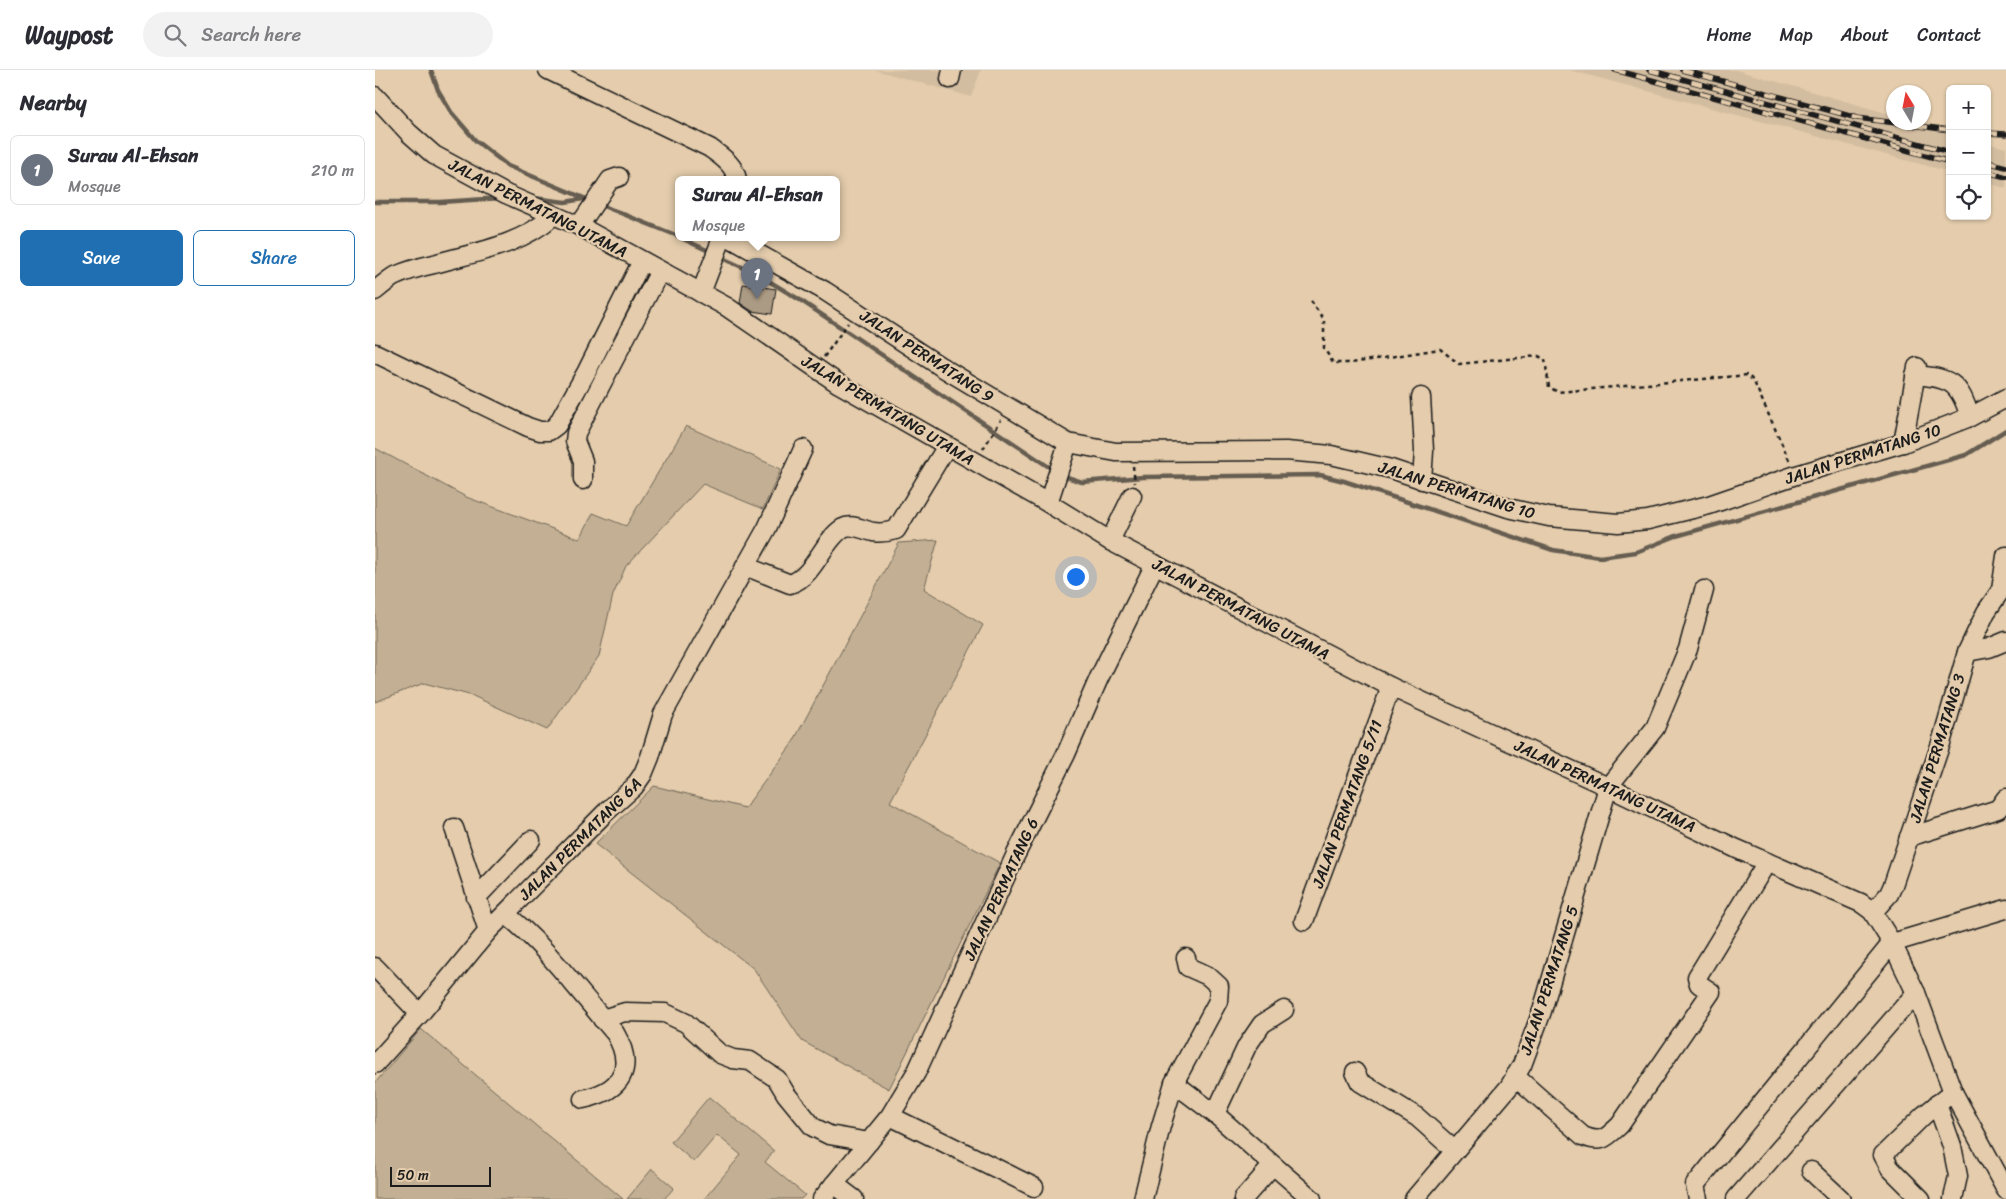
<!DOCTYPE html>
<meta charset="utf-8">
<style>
:root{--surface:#fff;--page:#f2f2f3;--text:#2b2b33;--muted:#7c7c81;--line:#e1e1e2;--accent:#1f6fb2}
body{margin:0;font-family:Sriracha,sans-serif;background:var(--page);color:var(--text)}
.controls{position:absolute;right:15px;top:15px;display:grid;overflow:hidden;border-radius:8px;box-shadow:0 1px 4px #0004}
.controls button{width:45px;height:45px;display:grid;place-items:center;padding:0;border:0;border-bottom:1px solid var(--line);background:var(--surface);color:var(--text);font:25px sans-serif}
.compass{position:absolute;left:1511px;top:15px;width:45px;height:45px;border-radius:50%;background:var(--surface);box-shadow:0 1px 4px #0004;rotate:350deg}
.scale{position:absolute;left:15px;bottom:12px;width:101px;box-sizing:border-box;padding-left:5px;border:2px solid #1c1c1c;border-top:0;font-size:14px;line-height:18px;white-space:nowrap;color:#1c1c1c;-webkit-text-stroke:4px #e4ccac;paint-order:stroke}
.you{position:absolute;left:700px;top:506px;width:18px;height:18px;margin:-12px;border:4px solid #fff;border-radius:50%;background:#1a73e8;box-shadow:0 0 0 8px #1a73e833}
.badge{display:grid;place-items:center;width:32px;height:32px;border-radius:50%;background:var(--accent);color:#fff;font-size:16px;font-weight:700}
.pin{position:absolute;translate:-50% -41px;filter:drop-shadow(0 1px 2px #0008)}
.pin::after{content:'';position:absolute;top:26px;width:18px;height:15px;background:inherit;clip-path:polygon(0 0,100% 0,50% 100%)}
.popup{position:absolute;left:300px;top:106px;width:165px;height:65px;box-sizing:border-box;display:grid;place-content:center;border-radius:8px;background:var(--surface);filter:drop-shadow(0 1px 4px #0005);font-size:16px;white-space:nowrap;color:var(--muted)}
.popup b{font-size:19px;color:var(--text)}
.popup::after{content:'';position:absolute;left:50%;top:100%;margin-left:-10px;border:10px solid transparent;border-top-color:var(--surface)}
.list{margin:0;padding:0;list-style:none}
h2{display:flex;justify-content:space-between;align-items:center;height:65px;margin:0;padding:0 20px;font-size:21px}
h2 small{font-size:16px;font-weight:400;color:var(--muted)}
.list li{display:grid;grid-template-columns:32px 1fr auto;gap:15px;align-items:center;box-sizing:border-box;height:70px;margin:0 10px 10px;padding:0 10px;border:1px solid var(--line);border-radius:8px}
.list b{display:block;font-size:19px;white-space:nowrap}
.list p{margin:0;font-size:16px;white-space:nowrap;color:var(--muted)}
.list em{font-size:16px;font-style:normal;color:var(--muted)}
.actions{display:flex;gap:10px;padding:15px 20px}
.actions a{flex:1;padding:11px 0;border:1px solid var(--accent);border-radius:8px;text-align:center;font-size:18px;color:var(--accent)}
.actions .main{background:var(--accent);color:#fff}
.icon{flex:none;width:28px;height:28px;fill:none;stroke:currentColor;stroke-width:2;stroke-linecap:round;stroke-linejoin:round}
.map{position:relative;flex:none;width:1631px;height:1129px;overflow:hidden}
header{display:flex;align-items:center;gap:30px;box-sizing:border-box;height:70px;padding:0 25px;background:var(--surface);border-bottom:1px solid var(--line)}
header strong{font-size:24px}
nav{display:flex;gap:28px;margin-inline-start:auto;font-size:18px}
.search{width:350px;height:45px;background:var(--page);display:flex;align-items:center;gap:12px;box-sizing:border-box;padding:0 18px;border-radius:28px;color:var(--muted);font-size:19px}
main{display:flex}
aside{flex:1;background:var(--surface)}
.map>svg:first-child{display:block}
.built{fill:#d3bda0}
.green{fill:#c3b094;stroke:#706658}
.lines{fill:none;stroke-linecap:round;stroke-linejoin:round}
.stream{stroke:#665d51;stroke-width:4.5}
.building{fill:#ac9b84;stroke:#1c1c1c}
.minor-casing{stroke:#1c1c1c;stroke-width:21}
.path{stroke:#1c1c1c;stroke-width:2.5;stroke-dasharray:4 4;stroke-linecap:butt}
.minor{stroke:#e4ccac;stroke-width:18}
.rail-casing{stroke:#1c1c1c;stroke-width:5.5}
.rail{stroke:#e4ccac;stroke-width:4;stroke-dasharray:11;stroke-linecap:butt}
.labels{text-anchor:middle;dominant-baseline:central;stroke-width:4.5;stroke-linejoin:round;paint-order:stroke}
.street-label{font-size:16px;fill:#1c1c1c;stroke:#e4ccac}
</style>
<header>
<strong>Waypost</strong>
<div class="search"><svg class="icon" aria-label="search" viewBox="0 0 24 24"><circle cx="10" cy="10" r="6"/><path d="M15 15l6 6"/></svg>Search here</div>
<nav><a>Home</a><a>Map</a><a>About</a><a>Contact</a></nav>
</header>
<main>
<aside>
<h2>Nearby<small></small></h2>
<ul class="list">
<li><span class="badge" style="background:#6b7280">1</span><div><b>Surau Al-Ehsan</b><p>Mosque</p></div><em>210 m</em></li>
</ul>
<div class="actions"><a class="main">Save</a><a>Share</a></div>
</aside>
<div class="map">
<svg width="1631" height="1129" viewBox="0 0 1631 1129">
<rect width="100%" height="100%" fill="#e4ccac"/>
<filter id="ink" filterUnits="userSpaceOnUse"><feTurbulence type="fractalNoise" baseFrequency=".02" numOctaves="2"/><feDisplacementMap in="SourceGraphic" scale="10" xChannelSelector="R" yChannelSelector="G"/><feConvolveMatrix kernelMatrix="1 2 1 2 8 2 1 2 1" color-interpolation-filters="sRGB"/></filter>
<g filter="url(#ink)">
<g class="built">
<polygon points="500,0 606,0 596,27"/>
<polygon points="1194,0 1361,0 1518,45 1518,52 1543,53 1575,62 1575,102"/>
<polygon points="1612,73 1631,78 1631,118 1612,113"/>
</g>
<g class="green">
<polygon points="311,356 406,399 388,439 328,414 251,496 238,525 224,586 172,660 98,626 49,613 0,632 0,378 91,427 205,469 218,443 251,456"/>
<polygon points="563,470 549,519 608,555 515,732 625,793 514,1019 427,971 379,899 220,774 279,716 370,738 417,674 524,473"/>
<polygon points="46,959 248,1129 0,1129 0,1013"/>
<polygon points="334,1027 399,1081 390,1092 430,1125 426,1129 329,1129 366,1085 342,1065 319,1092 296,1072"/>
<polygon points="277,1099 299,1118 289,1129 252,1129"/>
</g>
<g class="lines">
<g class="stream">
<polyline points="56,0 63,20 76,42 101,71 133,96 216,131"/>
<polyline points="159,128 190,132 208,129"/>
<polyline points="0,132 65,132 126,128"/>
<polyline points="223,134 303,166"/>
<polyline points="306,168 336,182"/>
<polyline points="343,186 382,204 425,230 680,401"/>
<polyline points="686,405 707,412 768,407 945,405 969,411 1178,480 1225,487 1261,482 1301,466 1591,385 1631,360"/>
</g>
</g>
<polygon class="building" points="368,214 401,219 397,244 377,241 365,233"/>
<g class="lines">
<defs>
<g id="minor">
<path d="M173,0L335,78C347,87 360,95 362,110"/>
<polyline points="575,9 577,0"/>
<polyline points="0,26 34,63 59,85 131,124 204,156 352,237 464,314 673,433 735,471 1016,617 1233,717 1362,779 1486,833 1497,841 1517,873 1541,923 1578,1022 1631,1120"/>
<polyline points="204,156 235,110 244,107"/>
<polyline points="355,168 450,221 565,296 693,373 741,382 911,381 956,385 1016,399 1133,438 1174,447 1243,453 1273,450 1334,435 1421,405 1528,373 1595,347 1631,328"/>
<path d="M0,221C6,216 12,211 18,207C31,201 45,197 59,194C101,182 144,176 178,146"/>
<polyline points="326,223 347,168"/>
<polyline points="0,283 153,357 165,361 174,361 182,355 212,301 267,191"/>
<path d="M1540,305C1576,308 1584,312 1595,347"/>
<polyline points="1046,327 1049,381 1047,410"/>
<polyline points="1528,373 1542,297"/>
<polyline points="208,410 208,391 200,371 201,363 285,201"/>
<polyline points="673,433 693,373"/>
<polyline points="735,471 757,426"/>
<path d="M370,496L415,514C440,506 447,471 468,458C477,453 488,460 498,462C505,463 514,462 521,460L572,376"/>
<polyline points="1626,520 1631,486"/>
<polyline points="1592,582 1614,578 1631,571"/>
<polyline points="79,758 113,861"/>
<polyline points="1534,767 1623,739 1631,728"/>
<polyline points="101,828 156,770"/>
<polyline points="1498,842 1514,824 1518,815 1566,673 1592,582 1611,542 1626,520 1631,515"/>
<path d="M130,844C169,873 207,926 240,963C261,999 246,1021 208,1029"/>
<polyline points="929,851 1016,617"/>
<polyline points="0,897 45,944"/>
<polyline points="227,949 250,942 290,943 311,953 345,984 358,989 375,991 402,1009 411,1024 438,1057 454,1065 494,1072"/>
<polyline points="0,994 45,944 113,861 231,742 259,717 268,704 275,687 288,644 392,458 428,379"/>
<polyline points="980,1002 985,1012 1042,1047 1079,1080"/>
<path d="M1140,1006L1208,1066C1227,1074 1231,1068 1245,1055L1336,922L1324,914L1322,907L1392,792"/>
<polyline points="799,1013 840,1044 937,1129"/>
<polyline points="1562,1034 1577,1076 1583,1106 1578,1129"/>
<polyline points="840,1044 872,976 887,954 909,940"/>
<polyline points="515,1046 659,1117"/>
<polyline points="1436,1101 1466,1129"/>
<polyline points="459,1114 479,1129"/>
<polyline points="447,1129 515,1046 542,1001 641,784 691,684 724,608 780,494"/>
<polyline points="768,1129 786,1056 799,1013 843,931 844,916 833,906 813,897 811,888"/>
<polyline points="868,1129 898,1095"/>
<polyline points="1039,1129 1134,1017 1147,995 1167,941 1233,717 1280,658 1313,579 1329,520"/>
<polyline points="1323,1129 1320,1115 1517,873 1631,839"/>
<polyline points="1361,1129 1541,923"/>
<polyline points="1546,1129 1515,1098 1508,1085 1549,1045 1578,1022"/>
</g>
</defs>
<use href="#minor" class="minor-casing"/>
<g class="path">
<polyline points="936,231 949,250 949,278 958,293 976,293 1065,279 1084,294 1163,286 1170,289 1174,317 1183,322 1373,305 1379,312 1415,392"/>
<polyline points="449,287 473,253"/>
<polyline points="608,379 626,350"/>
<polyline points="758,396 760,413"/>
</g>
<use href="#minor" class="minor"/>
<defs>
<g id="rail">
<polyline points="1240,0 1575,92"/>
<polyline points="1274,0 1575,82"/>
<polyline points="1307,0 1482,48 1575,60"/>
<polyline points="1612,63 1631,64"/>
<polyline points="1612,92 1631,97"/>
<polyline points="1612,102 1631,107"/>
</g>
</defs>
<use href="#rail" class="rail-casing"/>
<use href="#rail" class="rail"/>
</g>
</g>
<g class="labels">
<g class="street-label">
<text transform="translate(163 138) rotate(27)">JALAN PERMATANG UTAMA</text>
<text transform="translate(552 286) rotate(33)">JALAN PERMATANG 9</text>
<text transform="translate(513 340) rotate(31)">JALAN PERMATANG UTAMA</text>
<text transform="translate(1488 384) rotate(-18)">JALAN PERMATANG 10</text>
<text transform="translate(1082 420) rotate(17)">JALAN PERMATANG 10</text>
<text transform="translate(866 539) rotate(28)">JALAN PERMATANG UTAMA</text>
<text transform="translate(1562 678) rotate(-73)">JALAN PERMATANG 3</text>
<text transform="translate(1230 716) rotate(25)">JALAN PERMATANG UTAMA</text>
<text transform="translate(972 734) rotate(-70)">JALAN PERMATANG 5/11</text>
<text transform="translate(205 769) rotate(-45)">JALAN PERMATANG 6A</text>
<text transform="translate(626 819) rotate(-65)">JALAN PERMATANG 6</text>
<text transform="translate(1174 910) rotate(-72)">JALAN PERMATANG 5</text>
</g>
</g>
</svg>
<div class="controls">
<button>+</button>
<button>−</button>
<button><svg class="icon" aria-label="locate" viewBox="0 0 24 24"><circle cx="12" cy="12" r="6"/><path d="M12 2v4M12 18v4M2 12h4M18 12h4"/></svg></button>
</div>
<svg class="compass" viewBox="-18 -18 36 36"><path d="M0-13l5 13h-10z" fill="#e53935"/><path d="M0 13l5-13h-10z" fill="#7c7c81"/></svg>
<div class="scale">50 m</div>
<div class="you"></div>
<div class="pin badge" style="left:382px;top:229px;background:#6b7280">1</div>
<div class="popup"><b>Surau Al-Ehsan</b>Mosque</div>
</div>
</main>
